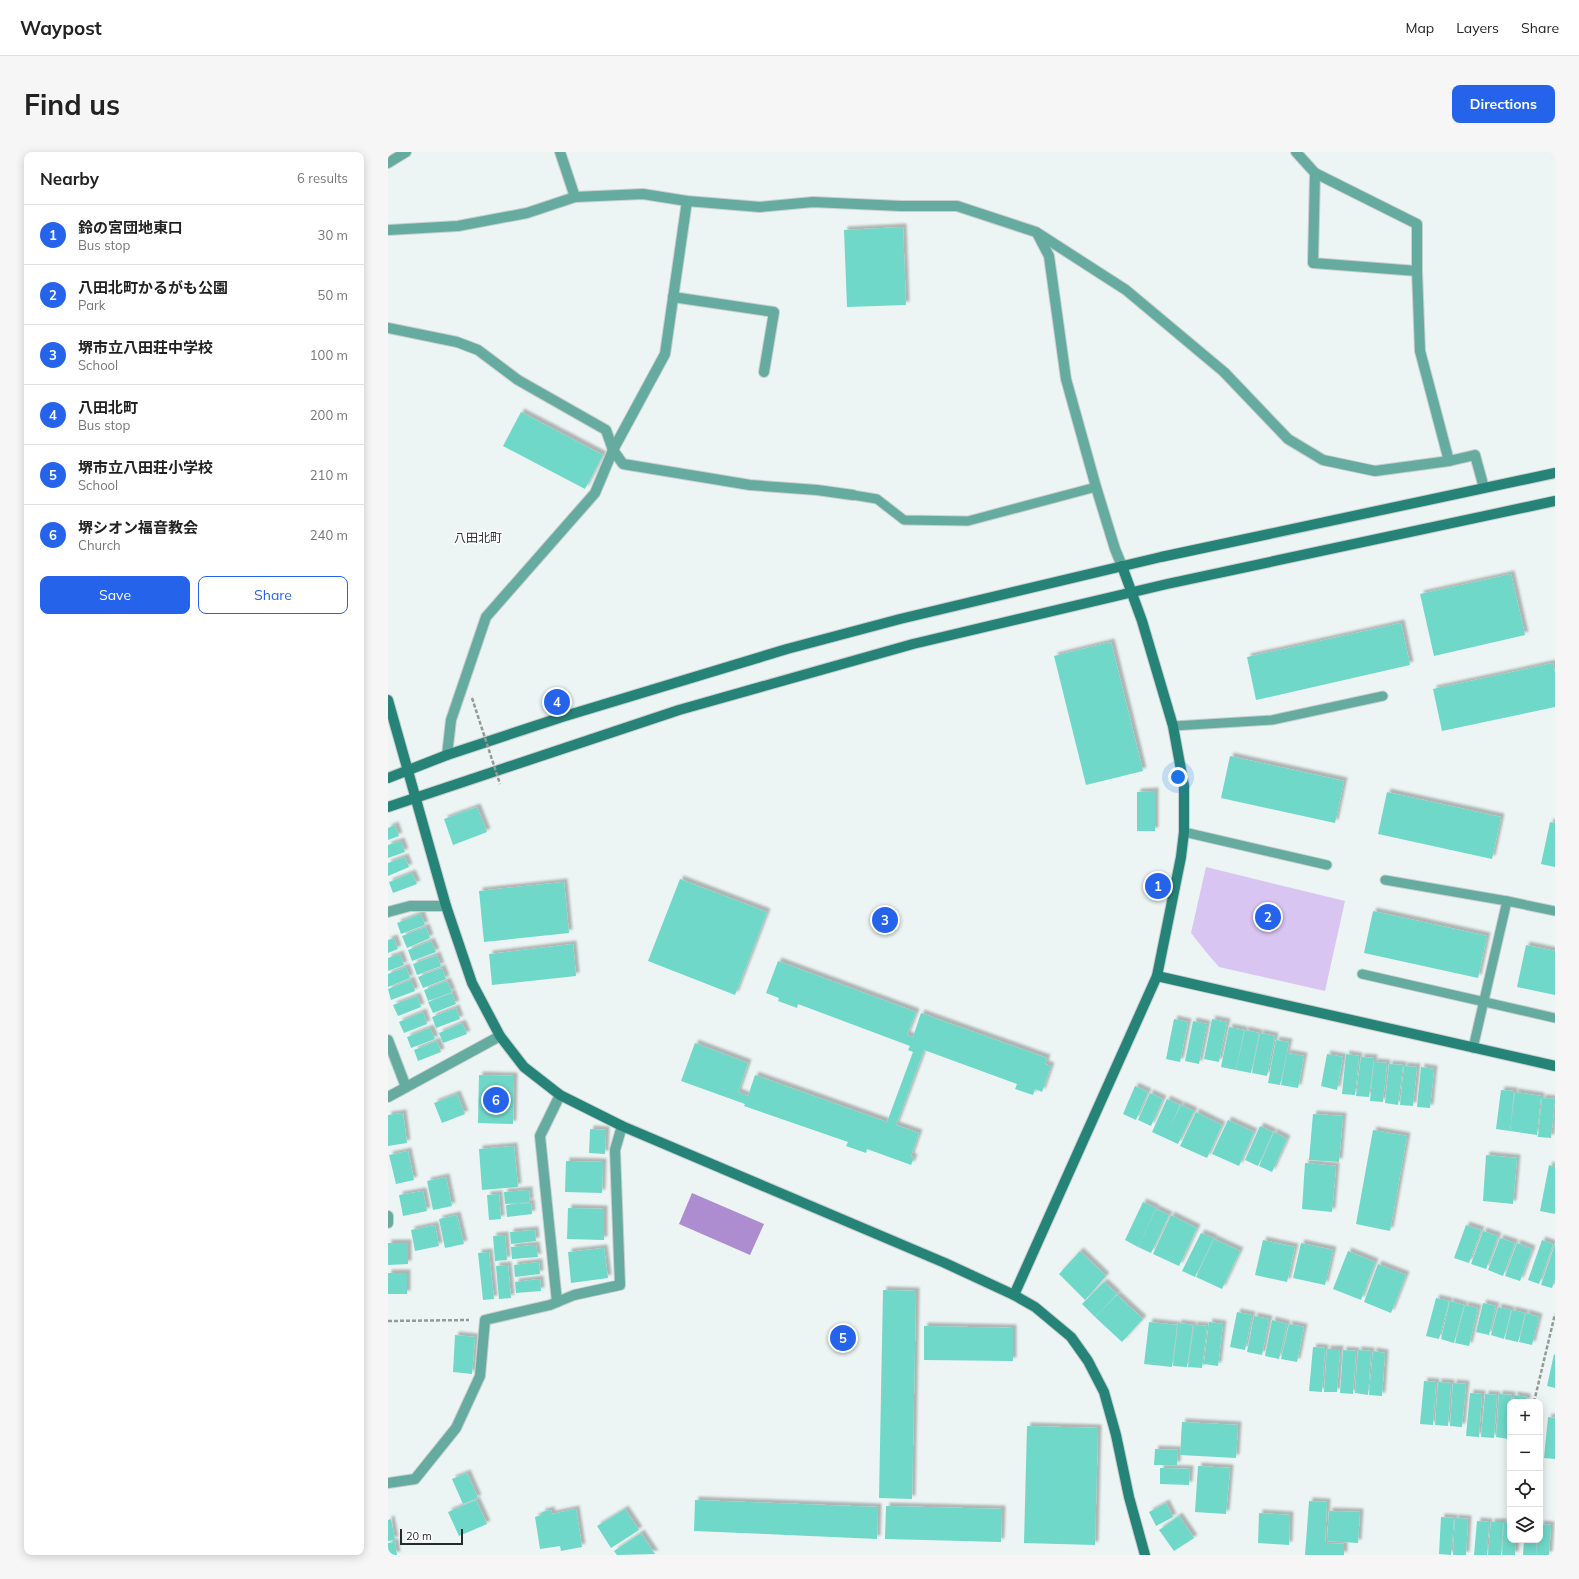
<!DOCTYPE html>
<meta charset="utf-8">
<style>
:root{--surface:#fff;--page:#f6f6f6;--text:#222;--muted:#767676;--line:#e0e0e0;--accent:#2563eb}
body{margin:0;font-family:Mulish,"Noto Sans JP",sans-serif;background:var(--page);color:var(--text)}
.controls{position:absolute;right:12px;bottom:12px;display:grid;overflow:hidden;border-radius:8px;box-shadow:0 2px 10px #0003}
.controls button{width:36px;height:36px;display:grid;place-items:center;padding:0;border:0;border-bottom:1px solid var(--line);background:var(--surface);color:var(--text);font:20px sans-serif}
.scale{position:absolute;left:12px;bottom:10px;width:63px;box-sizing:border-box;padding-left:4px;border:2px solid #262a29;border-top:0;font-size:11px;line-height:14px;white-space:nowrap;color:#262a29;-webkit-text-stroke:3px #fff;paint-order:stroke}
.you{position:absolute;left:790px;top:625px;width:14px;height:14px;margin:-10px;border:3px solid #fff;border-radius:50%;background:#1a73e8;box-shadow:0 0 0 6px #1a73e833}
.badge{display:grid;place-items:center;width:26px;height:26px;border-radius:50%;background:var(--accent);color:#fff;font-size:13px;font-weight:700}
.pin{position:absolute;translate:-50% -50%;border:2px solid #fff;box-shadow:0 1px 4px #0006}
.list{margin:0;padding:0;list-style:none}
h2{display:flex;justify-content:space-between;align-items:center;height:52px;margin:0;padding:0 16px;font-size:17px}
h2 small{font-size:13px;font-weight:400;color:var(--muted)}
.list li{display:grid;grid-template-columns:26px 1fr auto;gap:12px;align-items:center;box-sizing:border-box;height:60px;padding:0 16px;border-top:1px solid var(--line)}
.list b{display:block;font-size:15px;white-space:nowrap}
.list p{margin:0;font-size:13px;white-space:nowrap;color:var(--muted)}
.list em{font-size:13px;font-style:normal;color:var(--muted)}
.actions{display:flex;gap:8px;padding:12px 16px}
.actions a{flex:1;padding:9px 0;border:1px solid var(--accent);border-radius:8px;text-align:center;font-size:14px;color:var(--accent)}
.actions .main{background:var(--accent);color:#fff}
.icon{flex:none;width:22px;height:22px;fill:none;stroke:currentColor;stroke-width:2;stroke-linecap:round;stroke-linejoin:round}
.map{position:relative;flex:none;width:1167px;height:1403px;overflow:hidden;border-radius:8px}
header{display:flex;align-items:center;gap:24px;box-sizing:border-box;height:56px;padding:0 20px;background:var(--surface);border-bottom:1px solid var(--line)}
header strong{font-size:19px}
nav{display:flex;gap:22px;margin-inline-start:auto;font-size:14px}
.intro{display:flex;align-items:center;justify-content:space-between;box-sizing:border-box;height:96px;padding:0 24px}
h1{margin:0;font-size:28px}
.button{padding:10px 18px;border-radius:8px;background:var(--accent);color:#fff;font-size:14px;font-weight:700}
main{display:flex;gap:24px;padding:0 24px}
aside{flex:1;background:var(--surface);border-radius:8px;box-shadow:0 2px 10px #0003}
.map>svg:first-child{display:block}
.green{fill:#d9c5f1}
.water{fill:#ad8dcf}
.building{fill:#70d8c8;filter:url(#shadow)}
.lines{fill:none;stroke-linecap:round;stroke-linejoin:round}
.lane-casing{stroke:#c8d0cf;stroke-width:11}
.street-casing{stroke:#c8d0cf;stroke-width:12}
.secondary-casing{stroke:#c8d0cf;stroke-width:12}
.path{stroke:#939a98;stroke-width:2.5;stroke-dasharray:4 2;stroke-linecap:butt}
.lane{stroke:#66ab9f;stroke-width:9}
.street{stroke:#66ab9f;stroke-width:10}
.secondary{stroke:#268377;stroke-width:10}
.path-bridge{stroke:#939a98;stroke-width:2.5;stroke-dasharray:4 2;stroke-linecap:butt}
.labels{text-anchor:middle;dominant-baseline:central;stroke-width:3;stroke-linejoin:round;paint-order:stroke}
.neighbourhood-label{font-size:12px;fill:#2a3130;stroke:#fff}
</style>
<header>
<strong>Waypost</strong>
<nav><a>Map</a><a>Layers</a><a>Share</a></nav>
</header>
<div class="intro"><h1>Find us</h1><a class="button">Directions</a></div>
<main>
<aside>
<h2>Nearby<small>6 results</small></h2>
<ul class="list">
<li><span class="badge">1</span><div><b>鈴の宮団地東口</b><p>Bus stop</p></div><em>30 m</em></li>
<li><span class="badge">2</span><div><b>八田北町かるがも公園</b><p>Park</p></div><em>50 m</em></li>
<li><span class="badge">3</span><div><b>堺市立八田荘中学校</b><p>School</p></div><em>100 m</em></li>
<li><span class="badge">4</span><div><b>八田北町</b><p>Bus stop</p></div><em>200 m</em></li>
<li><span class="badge">5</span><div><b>堺市立八田荘小学校</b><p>School</p></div><em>210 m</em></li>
<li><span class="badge">6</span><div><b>堺シオン福音教会</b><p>Church</p></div><em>240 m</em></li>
</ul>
<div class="actions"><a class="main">Save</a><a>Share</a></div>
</aside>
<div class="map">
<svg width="1167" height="1403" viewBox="0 0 1167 1403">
<defs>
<filter id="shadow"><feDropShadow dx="3.5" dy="-3.5" stdDeviation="1" flood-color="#0004"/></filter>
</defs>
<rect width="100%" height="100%" fill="#ecf5f3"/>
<polygon class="green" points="818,715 957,749 937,839 831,815 818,800 803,781"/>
<polygon class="water" points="304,1041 376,1072 362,1103 291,1072"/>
<g class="building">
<polygon points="515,75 518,153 459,155 456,78"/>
<polygon points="133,260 215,303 197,337 115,294"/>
<polygon points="1123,422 1137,483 1046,504 1032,442"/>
<polygon points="1013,471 1022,513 868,548 859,505"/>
<polygon points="723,490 755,619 698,633 666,504"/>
<polygon points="1165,511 1167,521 1167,555 1054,579 1045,537"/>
<polygon points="842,604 956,629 947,671 833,646"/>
<polygon points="767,639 767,679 749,679 749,640"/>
<polygon points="999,640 1113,665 1104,707 990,682"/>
<polygon points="89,655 99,680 65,693 56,667"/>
<polygon points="1162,670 1167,671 1167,715 1153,712"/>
<polygon points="7,673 11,684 0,688 0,676"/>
<polygon points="13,689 17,700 0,706 0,693"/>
<polygon points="17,705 21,715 0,724 0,711"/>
<polygon points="24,721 29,732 5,741 1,730"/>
<polygon points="292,727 379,760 347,843 260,809"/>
<polygon points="176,730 181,781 96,790 91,739"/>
<polygon points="985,759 1099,784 1090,826 976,801"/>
<polygon points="33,762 37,773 13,782 9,771"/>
<polygon points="38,775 42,786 19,796 14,784"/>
<polygon points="6,786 10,797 0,801 0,788"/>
<polygon points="43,789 48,800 24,809 20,798"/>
<polygon points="185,792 188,824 104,833 101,802"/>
<polygon points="1138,793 1167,799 1167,843 1129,835"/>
<polygon points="12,802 16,813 0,819 0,806"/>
<polygon points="49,803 53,814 29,823 25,812"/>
<polygon points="390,809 528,860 519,883 525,885 533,861 659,906 657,912 663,914 654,940 647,937 645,943 627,937 629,932 536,898 508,973 531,981 523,1004 526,1006 523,1013 479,997 478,1001 458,994 460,990 356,954 357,952 293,929 307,891 360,911 350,940 360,944 367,923 499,970 525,900 520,898 522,894 410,852 409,856 390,849 391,846 378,841"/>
<polygon points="18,815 22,826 0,835 0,822"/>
<polygon points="54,816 58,827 35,836 30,825"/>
<polygon points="23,828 27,839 3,848 0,837"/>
<polygon points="59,829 64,840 40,849 36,838"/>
<polygon points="64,841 68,852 45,861 40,850"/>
<polygon points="29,844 33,855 10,864 5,853"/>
<polygon points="68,856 72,867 48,876 44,865"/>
<polygon points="35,860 39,872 16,881 11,870"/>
<polygon points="786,867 800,870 792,910 778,907"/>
<polygon points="824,867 839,870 831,910 816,907"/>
<polygon points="805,869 819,872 811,912 797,909"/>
<polygon points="74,871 79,882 55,891 51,881"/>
<polygon points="841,875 856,878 848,918 833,915"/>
<polygon points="42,876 47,887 23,896 19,885"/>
<polygon points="857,878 871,881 863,921 848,918"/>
<polygon points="872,881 887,884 879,924 864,921"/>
<polygon points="888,888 901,890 892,933 880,931"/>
<polygon points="49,889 53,900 30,909 26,898"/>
<polygon points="899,901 916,904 910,936 893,933"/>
<polygon points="939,902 955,905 949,938 933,934"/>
<polygon points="958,902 971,904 967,943 954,942"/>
<polygon points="973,905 986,906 981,945 968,944"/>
<polygon points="986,910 999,911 995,950 982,949"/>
<polygon points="1001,912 1015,913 1010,953 997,951"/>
<polygon points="1016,914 1029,915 1025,954 1012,953"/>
<polygon points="1033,915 1046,917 1042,956 1029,955"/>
<polygon points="91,923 126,924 125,972 90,971"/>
<polygon points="747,934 760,940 748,968 735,962"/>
<polygon points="1113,938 1126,939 1122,979 1108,977"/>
<polygon points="1127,940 1153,944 1149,983 1122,979"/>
<polygon points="762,941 775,947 763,974 750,968"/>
<polygon points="69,942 77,962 54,971 46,951"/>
<polygon points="1154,946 1167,947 1163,986 1150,985"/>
<polygon points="779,947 792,953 782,975 793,953 806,959 790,992 764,980"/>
<polygon points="808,960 834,973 819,1006 792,994"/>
<polygon points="15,961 19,991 0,994 0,963"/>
<polygon points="925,962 955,964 951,1010 921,1008"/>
<polygon points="840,968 866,980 851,1014 824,1002"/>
<polygon points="872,974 885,980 870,1014 857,1008"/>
<polygon points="202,977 218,978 217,1002 201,1001"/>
<polygon points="985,978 1019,984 1002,1079 968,1072"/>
<polygon points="886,980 899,987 884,1020 871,1014"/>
<polygon points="126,994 130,1035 94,1038 91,997"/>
<polygon points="20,999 26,1028 8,1032 1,1003"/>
<polygon points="1098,1003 1129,1006 1125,1052 1095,1049"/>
<polygon points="178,1009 215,1010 214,1041 177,1040"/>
<polygon points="917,1011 948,1014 944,1060 914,1057"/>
<polygon points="1161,1013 1167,1015 1167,1062 1152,1059"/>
<polygon points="58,1025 64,1054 45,1058 39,1029"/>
<polygon points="141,1038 142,1050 117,1052 116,1040"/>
<polygon points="35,1039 39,1059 15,1064 11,1043"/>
<polygon points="111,1042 113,1067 101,1068 99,1043"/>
<polygon points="755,1050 768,1056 750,1095 737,1088"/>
<polygon points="143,1051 144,1062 119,1065 118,1053"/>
<polygon points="180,1056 216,1057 216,1088 179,1087"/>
<polygon points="768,1057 781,1063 763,1101 750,1095"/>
<polygon points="69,1063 76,1092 57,1096 51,1067"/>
<polygon points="783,1063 809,1076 791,1114 765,1102"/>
<polygon points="47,1073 51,1094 27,1099 23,1078"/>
<polygon points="1078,1073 1093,1078 1081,1111 1066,1106"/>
<polygon points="147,1078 148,1089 123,1092 122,1080"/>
<polygon points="1095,1079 1110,1084 1098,1117 1083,1112"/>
<polygon points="813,1081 826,1086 807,1125 794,1119"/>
<polygon points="117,1083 119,1108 107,1109 105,1084"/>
<polygon points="1112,1086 1127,1091 1115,1124 1100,1118"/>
<polygon points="826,1087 852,1099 834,1137 808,1125"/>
<polygon points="875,1088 907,1095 899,1130 867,1123"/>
<polygon points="1154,1088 1165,1092 1151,1132 1140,1128"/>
<polygon points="0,1091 20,1091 20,1112 0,1113"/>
<polygon points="913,1091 945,1098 937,1133 905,1126"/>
<polygon points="1129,1091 1144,1097 1132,1129 1117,1124"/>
<polygon points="1167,1092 1167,1127 1164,1136 1153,1133"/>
<polygon points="148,1093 150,1105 124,1107 123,1095"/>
<polygon points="216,1096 220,1126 183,1131 180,1100"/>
<polygon points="692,1099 718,1124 697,1148 671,1122"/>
<polygon points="960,1099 987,1110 973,1148 945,1137"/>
<polygon points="101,1100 106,1147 95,1148 90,1101"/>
<polygon points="151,1110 152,1122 127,1125 126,1113"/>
<polygon points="990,1112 1018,1123 1003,1161 976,1150"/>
<polygon points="120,1113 123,1146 111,1147 108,1114"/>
<rect x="0" y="1121" width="19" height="21"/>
<polygon points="152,1127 153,1139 128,1141 127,1130"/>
<polygon points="716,1130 729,1142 707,1165 694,1152"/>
<polygon points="495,1138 528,1139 524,1347 491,1346"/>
<polygon points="729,1143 755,1167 734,1190 707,1165"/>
<polygon points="1048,1146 1061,1149 1051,1187 1038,1184"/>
<polygon points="1062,1149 1076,1153 1066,1191 1053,1187"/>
<polygon points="1095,1151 1108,1154 1101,1183 1088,1180"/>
<polygon points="1077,1153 1090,1156 1081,1194 1067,1191"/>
<polygon points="1110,1155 1123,1158 1116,1187 1103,1183"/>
<polygon points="1124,1158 1137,1161 1130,1190 1117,1187"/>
<polygon points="849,1160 864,1163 857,1198 842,1195"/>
<polygon points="1138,1161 1151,1165 1144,1193 1131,1190"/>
<polygon points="866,1164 881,1167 874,1203 859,1200"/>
<polygon points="884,1168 899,1172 891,1207 877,1204"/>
<polygon points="761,1170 789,1173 784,1215 756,1212"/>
<polygon points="821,1170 835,1172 830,1214 816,1212"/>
<polygon points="790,1171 805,1173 799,1215 785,1214"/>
<polygon points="901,1172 916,1175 909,1210 893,1207"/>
<polygon points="806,1173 819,1174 814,1216 800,1215"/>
<polygon points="536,1174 625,1176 625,1209 536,1208"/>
<polygon points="67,1183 87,1185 84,1222 65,1220"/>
<polygon points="925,1195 937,1196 934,1240 921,1239"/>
<polygon points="939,1197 952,1197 949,1240 936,1240"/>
<polygon points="955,1198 968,1199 965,1242 952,1241"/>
<polygon points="970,1198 983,1199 980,1243 967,1241"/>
<polygon points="985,1199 997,1201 994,1244 981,1243"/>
<polygon points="1166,1202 1167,1203 1167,1236 1159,1234"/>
<polygon points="1036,1229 1048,1230 1045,1273 1032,1272"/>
<polygon points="1050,1230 1063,1231 1060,1274 1047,1273"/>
<polygon points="1065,1231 1078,1232 1074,1275 1062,1274"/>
<polygon points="1082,1241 1094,1242 1091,1285 1078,1284"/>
<polygon points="1097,1242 1109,1243 1106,1286 1093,1285"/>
<polygon points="1111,1242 1124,1243 1123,1250 1122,1250 1120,1287 1108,1285"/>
<polygon points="1126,1243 1139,1245 1139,1250 1126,1250"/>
<polygon points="1160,1265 1167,1266 1167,1307 1156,1306"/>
<polygon points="794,1270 850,1273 848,1306 792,1303"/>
<polygon points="639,1274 710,1276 707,1393 636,1391"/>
<polygon points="767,1297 790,1298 789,1313 766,1313"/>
<polygon points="810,1314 842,1316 838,1362 807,1360"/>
<polygon points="772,1316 802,1317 801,1333 772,1332"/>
<polygon points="79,1321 90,1346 75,1352 64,1327"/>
<polygon points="88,1348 99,1372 71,1384 60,1360"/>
<polygon points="307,1348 490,1355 489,1387 306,1379"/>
<polygon points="921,1349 939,1350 937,1391 956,1392 956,1403 917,1403"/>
<polygon points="778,1351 785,1365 768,1374 761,1360"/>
<polygon points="498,1354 614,1357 613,1390 497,1387"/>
<polygon points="188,1357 194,1395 173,1399 172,1394 152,1397 147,1365 154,1363 154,1360 163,1358 164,1362"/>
<polygon points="237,1357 251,1378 223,1396 209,1374"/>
<polygon points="941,1359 972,1360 970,1391 939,1389"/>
<polygon points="871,1361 902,1363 901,1393 870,1391"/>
<polygon points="791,1364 806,1386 786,1399 771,1378"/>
<polygon points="1053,1365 1066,1366 1063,1403 1051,1402"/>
<polygon points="1067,1366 1080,1367 1078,1403 1065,1403"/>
<polygon points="3,1367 7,1388 0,1389 0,1368"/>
<polygon points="1089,1369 1101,1370 1099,1403 1086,1403"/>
<polygon points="1103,1370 1115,1370 1113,1403 1100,1403"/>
<polygon points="1116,1370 1122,1371 1122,1388 1128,1388 1127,1403 1114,1403"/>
<polygon points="1152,1372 1163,1373 1161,1403 1148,1403 1149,1388 1152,1388"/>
<polygon points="253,1381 267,1402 229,1403 226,1399"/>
<polygon points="1136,1388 1148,1388 1148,1403 1135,1403"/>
<polygon points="7,1390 9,1403 0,1403 0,1391"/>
</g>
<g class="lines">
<defs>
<g id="lane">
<polyline points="465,343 489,347 516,368 580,369 708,335"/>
<polyline points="785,574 884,568 995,544"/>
<polyline points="796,680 939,713"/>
<polyline points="997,728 1119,749 1167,759"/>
<polyline points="974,822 1167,866"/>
<polyline points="1085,896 1119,749"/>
</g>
<g id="street">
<polyline points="172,0 187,45"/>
<polyline points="908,0 927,21 1029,72 1029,119 1032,199 1061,309"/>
<polyline points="0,11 18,0"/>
<polyline points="927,21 925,111 1029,119"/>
<polyline points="0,78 70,74 139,61 187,45 255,42 299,49 372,55 425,50 513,54 569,54 648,80 738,138 836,220 900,287 935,308 987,319 1061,309 1087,303 1096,336"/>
<polyline points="649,81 661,104 678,227 708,335 727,397 734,414"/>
<polyline points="285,145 386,160 376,220"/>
<polyline points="0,176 69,190 90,198 130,228 218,278 225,298 235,312 362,333 429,338 465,343"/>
<polyline points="59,603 63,568 98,465 207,341 225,298 277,202 299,49"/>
<polyline points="0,760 22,754 58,754"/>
<polyline points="0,888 18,935"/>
<polyline points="0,945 112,884"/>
<polyline points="0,1064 0,1071"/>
<polyline points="169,1150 152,984 172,943"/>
<polyline points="0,1331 27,1327 68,1276 92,1224 97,1168 162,1153 186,1143 232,1133 227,998 234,974"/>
</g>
<g id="secondary">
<polyline points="0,548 58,754 84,831 112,884 136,915 172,943 234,974 557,1111 626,1143 647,1155 683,1185 700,1209 716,1240 728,1283 741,1345 757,1403"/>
<polyline points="0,626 59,603 174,565 399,497 512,467 773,405 1167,321"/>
<polyline points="0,655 291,558 525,492 779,432 1167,349"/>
<polyline points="769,824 1167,914"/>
<polyline points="626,1143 769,824 793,705 796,680 796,634 785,574 754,469 734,414"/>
</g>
</defs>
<use href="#lane" class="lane-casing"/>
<use href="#street" class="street-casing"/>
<use href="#secondary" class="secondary-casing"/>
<g class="path">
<polyline points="0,1169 81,1168"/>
<polyline points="1146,1250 1167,1162"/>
</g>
<use href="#lane" class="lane"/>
<use href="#street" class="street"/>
<use href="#secondary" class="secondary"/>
<polyline class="path-bridge" points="84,546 112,632"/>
</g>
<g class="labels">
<g class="neighbourhood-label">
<text x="90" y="385">八田北町</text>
</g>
</g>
</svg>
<div class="controls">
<button>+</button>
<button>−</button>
<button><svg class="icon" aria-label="locate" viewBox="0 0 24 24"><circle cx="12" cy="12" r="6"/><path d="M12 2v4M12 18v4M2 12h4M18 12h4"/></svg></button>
<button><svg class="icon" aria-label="layers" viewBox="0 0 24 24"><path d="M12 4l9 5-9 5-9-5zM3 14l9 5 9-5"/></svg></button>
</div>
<div class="scale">20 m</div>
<div class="you"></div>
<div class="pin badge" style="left:770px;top:734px">1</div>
<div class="pin badge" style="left:880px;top:765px">2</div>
<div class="pin badge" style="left:497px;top:768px">3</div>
<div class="pin badge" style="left:169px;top:550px">4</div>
<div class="pin badge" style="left:455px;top:1186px">5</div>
<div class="pin badge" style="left:108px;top:948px">6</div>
</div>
</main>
